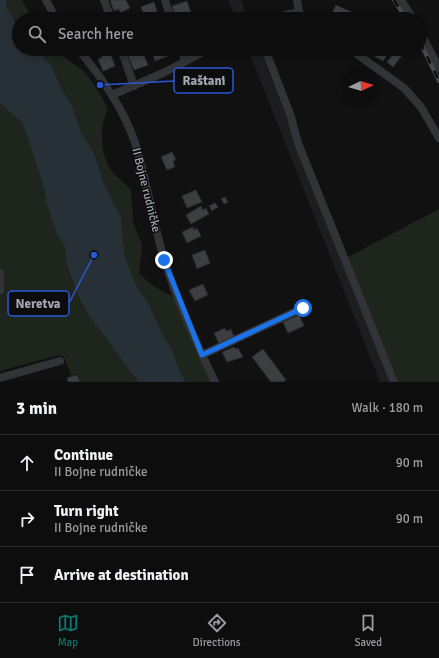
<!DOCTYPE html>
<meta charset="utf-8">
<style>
:root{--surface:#0d0d0e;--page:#1b1b1c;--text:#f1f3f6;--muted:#9a9c9e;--line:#2d2d2e;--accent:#0f766e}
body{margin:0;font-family:Signika,sans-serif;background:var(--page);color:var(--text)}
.compass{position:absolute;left:343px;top:68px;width:36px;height:36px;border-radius:50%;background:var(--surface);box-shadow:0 2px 6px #0003;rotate:86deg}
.stop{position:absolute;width:12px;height:12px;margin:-9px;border:3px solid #1a73e8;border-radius:50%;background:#fff}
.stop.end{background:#1a73e8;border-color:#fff;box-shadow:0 1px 4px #0008}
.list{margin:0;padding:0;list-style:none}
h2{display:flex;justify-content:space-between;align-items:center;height:52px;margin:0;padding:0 16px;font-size:17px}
h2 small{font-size:13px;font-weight:400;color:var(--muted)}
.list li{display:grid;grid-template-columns:26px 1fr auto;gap:12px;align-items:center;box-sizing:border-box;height:56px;padding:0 16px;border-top:1px solid var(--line)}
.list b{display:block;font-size:15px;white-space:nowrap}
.list p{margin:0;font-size:13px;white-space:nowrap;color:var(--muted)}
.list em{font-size:13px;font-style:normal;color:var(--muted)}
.icon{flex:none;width:22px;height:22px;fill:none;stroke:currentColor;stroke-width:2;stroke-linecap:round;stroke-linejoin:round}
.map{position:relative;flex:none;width:439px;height:382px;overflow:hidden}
.search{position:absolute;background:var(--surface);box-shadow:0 2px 6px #0003;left:12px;right:12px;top:12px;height:44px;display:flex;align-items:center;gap:10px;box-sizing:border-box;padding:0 14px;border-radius:22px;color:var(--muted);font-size:15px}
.sheet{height:220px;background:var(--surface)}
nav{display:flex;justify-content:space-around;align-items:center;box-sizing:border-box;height:56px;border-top:1px solid var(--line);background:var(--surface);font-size:11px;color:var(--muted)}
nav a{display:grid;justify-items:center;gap:2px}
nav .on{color:var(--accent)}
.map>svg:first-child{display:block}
.built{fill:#1d1d1f}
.green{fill:#1d251d}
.water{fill:#273036}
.building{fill:#3c3e42;stroke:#2a2b2e}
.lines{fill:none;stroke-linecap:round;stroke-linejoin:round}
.minor{stroke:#313337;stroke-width:8}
.rail-casing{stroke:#484b51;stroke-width:4}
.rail{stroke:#0c0c0d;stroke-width:2.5;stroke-dasharray:8;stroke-linecap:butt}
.route{stroke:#1a73e8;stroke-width:5}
.labels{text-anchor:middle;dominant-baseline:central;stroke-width:3;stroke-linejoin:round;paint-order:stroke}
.street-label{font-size:12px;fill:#a1a8b4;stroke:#0c0c0d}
.leader{fill:none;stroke:#2a57d4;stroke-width:1.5}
.callout-dot{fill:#2a57d4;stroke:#0c0c0d;stroke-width:1.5}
.callout{fill:#0c0c0d;stroke:#2a57d4;stroke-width:1.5}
.callout-label{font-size:13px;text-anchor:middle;font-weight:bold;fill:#a1a8b4}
</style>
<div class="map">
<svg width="439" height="382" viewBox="0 0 439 382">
<rect width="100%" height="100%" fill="#111112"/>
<g class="built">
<polygon points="228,0 241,0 248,19 236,19"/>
<polygon points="248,49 260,49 390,382 380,382"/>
</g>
<g class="green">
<polygon points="6,0 22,0 28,11 37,19 19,19 19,31 16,21 8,13"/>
<path d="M36,49H59C64,60 74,63 82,70C92,79 102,97 108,109C99,126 100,154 111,170C116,177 125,183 131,190L133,222L142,245L139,273C148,284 165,294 179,298L215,382H186L178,367L172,348L165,339L149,304L135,283L125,257L121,217L104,184L94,152L81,132L72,105L62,90L51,65Z"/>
<polygon points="0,103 22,123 27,135 45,192 46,202 57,235 64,244 67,265 80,300 88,314 138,382 74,382 64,357 59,355 0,371"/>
<polygon points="439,209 439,382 398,382 348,257"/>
</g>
<path class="water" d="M0,0H6C7,15 12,13 16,23C20,31 19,40 19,49H36L51,65L62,90L72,105L81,132L94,152L104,184L121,217L125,257L135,283L149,304L165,339L172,348L178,367L186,382H138L88,314L80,300L67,265L64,244L57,235L46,202L45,192L27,135L22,123L0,103Z"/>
<g class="building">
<polygon points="110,0 126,0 130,8 120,13 119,9 114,11"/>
<polygon points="187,1 191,13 176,18 172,6"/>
<polygon points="154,2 159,18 145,19 141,7"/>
<polygon points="336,5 360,16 358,19 330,18"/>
<polygon points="95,12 97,19 83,19 82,16"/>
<polygon points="155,49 169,49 170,53 168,54 168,56 155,61 152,52 156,51"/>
<polygon points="375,49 389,49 390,50 383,61 372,55"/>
<polygon points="397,49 404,53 393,67 387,62"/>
<polygon points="109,50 115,66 103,71 98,59 102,58 100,54"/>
<polygon points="138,51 139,54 143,53 148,65 134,70 128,55"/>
<polygon points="172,152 176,160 173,161 175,167 167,170 161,157"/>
<polygon points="196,190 202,202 187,208 182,196"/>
<polygon points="225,197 228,202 224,204 221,199"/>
<polygon points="215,203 218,207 212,211 209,206"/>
<polygon points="201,206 203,210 206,208 209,214 191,224 186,215"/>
<polygon points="193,227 194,230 197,228 201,236 187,243 182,232"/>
<polygon points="205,250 210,263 197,269 192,255"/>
<polygon points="203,284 208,295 195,301 189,290"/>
<polygon points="299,315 304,326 288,333 283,322"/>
<polygon points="225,328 226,331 231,329 234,337 219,344 214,333"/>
<polygon points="234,347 235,349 238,348 243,357 227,362 222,352"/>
<polygon points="263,349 286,380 283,382 271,382 252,357"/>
<polygon points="77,375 80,382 68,382 67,378"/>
</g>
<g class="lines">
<g class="minor">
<polyline points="46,0 56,19"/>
<polyline points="104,0 111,19"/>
<polyline points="165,0 171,19"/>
<polyline points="297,0 299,13"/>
<polyline points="401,0 413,19"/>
<path d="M275,19C288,13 297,10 309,19"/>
<polyline points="420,32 439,68"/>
<path d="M78,49C104,80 129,116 139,156C148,190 154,225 164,259C177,301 196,342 215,382"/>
<polyline points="121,49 134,86"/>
<polyline points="181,49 185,61"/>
<polyline points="265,49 291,117 298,143 394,382"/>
<polyline points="350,49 404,88 421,107 439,138"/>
<polyline points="112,95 163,73 209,49"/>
<polyline points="0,273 0,290"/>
<polyline points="202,355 303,308"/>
<polyline points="0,378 60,361"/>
</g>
<defs>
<g id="rail">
<polyline points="394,0 406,19"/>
<polyline points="420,42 439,81"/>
</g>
</defs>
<use href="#rail" class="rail-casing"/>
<use href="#rail" class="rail"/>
</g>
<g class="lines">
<polyline class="route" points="164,260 202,355 303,308"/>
</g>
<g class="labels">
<g class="street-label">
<text transform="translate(146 190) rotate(76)">II Bojne rudničke</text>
</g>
</g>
<path class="leader" d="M100 85L174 81M94 255L69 303"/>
<g class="callout-dot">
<circle cx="100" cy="85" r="4"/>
<circle cx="94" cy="255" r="4"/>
</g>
<g class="callout">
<rect x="174" y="68" width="59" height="25" rx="4"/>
<rect x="8" y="291" width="61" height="25" rx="4"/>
</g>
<g class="callout-label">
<text x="204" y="85">Raštani</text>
<text x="38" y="308">Neretva</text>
</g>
</svg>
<svg class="compass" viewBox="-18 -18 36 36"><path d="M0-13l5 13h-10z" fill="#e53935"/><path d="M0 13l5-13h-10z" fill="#9a9c9e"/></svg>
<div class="stop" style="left:303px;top:308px"></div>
<div class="stop end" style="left:164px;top:260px"></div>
<div class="search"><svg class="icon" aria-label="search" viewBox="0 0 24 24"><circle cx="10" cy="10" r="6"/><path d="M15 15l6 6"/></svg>Search here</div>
</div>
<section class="sheet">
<h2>3 min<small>Walk · 180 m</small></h2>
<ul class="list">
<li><svg class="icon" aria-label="ahead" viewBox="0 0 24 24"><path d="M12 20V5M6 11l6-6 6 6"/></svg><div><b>Continue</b><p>II Bojne rudničke</p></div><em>90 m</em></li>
<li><svg class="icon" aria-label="right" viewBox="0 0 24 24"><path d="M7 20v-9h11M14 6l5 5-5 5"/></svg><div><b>Turn right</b><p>II Bojne rudničke</p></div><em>90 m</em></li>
<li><svg class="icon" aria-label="arrive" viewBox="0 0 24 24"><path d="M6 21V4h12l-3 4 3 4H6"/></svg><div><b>Arrive at destination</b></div></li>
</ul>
</section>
<nav>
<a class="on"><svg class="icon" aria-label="map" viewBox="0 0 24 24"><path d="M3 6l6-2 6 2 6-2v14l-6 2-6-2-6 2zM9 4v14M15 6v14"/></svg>Map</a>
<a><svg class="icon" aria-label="directions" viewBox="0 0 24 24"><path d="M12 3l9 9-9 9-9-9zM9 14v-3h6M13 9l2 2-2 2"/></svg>Directions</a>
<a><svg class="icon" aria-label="saved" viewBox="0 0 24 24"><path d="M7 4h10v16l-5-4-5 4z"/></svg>Saved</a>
</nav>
